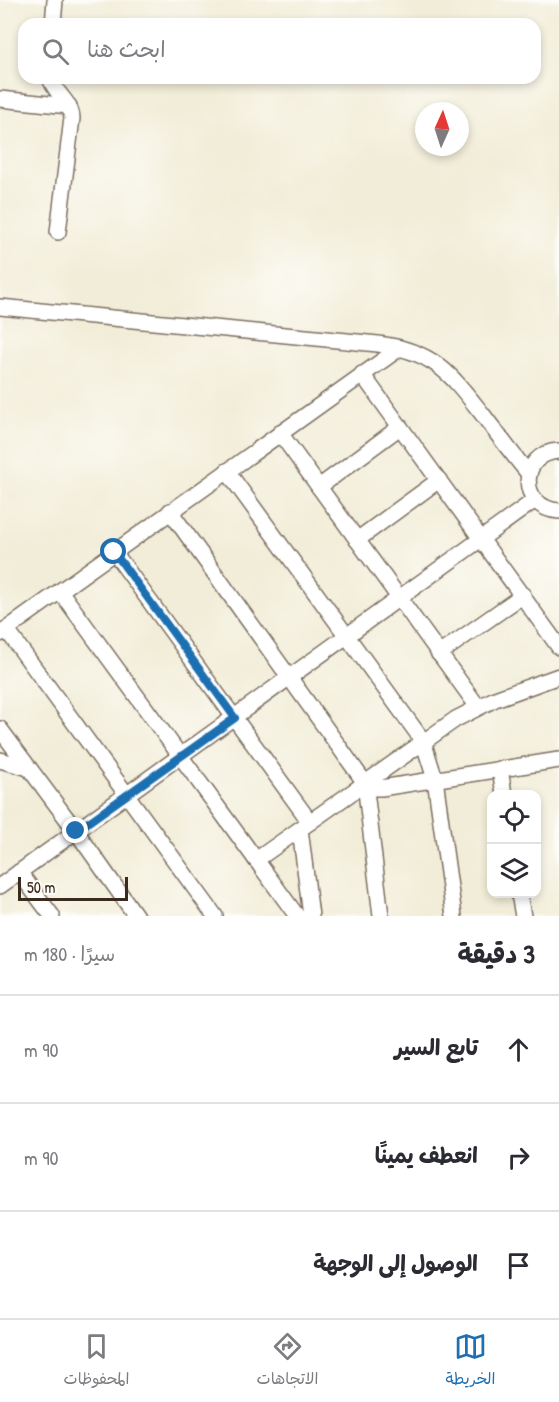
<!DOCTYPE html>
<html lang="ar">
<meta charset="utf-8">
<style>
:root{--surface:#fff;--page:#f7f7f7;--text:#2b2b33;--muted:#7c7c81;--line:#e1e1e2;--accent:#1f6fb2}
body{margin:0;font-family:"Patrick Hand","Playpen Sans Arabic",sans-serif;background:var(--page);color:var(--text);direction:rtl}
.controls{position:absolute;right:18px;bottom:18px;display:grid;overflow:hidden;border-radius:12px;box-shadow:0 3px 9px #0003}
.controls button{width:54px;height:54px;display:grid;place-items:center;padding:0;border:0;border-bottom:2px solid var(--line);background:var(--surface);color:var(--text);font:30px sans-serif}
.compass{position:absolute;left:415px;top:102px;width:54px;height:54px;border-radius:50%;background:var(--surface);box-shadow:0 3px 9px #0003;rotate:3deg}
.scale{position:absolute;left:18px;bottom:15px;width:110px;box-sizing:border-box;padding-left:6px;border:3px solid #3b2a1e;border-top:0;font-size:16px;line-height:21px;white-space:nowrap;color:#3b2a1e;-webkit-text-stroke:4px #fdfcf7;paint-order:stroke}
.stop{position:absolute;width:18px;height:18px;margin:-14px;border:4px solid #1f6fb2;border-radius:50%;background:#fff}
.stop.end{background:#1f6fb2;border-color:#fff;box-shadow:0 2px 6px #0008}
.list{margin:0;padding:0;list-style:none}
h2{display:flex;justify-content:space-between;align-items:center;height:78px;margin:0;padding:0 24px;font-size:26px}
h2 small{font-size:20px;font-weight:400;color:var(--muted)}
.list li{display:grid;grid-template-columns:39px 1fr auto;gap:18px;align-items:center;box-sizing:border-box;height:108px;padding:0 24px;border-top:2px solid var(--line)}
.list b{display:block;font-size:22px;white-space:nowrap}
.list em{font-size:20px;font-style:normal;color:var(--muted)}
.icon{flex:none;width:33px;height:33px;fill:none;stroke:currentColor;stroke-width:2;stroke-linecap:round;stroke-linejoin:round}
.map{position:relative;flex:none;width:559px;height:916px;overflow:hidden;direction:ltr}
.search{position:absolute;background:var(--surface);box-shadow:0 3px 9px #0003;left:18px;right:18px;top:18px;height:66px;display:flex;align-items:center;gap:15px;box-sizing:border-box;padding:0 21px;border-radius:18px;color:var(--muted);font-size:22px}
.sheet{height:402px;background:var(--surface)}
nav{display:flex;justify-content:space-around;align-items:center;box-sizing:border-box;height:84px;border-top:2px solid var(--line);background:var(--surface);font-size:16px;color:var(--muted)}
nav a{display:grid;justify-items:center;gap:3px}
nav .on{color:var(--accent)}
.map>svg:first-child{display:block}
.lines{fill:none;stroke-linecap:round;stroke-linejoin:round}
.minor-casing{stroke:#7b6e5f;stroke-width:18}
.minor{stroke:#fff;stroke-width:15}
.route{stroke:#1f6fb2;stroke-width:8}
</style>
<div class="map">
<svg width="559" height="916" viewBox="0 0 559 916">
<rect width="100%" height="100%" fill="#fdfcf7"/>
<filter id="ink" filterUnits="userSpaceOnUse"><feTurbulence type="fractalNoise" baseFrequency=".0167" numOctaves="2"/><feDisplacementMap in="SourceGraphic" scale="12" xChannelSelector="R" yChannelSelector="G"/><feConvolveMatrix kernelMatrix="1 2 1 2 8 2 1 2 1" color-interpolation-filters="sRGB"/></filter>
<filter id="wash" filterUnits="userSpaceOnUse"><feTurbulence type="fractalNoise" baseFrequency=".008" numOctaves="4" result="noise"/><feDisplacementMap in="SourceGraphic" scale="24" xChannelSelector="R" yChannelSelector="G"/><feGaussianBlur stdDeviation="1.35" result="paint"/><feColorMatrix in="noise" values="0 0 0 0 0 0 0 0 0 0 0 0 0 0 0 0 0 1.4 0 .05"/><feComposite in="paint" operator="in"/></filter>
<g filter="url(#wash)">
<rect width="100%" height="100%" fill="#f2edd8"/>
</g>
<g filter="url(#ink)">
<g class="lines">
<defs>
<g id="minor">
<polyline points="53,24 55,0"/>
<path d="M50,78C55,94 71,101 72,118L58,232"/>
<polyline points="0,99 69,106"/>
<path d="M0,307L378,344C434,351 450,373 483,415C498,435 513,455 529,474"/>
<polyline points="362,374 559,647"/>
<polyline points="280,433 478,707"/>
<path d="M559,451C518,453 518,508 559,511"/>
<polyline points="227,471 423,741 435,779 454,916"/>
<polyline points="319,487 400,427"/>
<polyline points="170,511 365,783 381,916"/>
<polyline points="357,540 439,480"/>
<polyline points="114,552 310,822"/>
<polyline points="60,591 297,916"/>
<polyline points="6,629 215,916"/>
<polyline points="0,634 400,348"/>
<polyline points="439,654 523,595"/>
<polyline points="0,729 76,831 136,916"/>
<polyline points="0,760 29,768"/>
<polyline points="500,769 504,794"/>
<polyline points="365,783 375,788 381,788 559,760"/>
<polyline points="300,829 311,916"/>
<polyline points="256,860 456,719 495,699 559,676"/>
<polyline points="19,872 52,916"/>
<polyline points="0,886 535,500"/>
<polyline points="519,894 523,916"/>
</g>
</defs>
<use href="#minor" class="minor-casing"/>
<use href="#minor" class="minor"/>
</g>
</g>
<g class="lines" filter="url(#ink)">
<polyline class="route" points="76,831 235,718 114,552"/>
</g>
</svg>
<div class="controls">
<button><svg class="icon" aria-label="locate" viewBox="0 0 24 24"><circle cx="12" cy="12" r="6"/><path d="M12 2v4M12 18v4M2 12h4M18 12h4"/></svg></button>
<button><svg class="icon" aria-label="layers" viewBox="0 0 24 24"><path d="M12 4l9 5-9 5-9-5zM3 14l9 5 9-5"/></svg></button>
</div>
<svg class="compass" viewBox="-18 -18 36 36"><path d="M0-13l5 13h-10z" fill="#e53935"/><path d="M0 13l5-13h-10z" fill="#7c7c81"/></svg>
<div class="scale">50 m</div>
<div class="stop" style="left:114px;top:552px"></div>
<div class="stop end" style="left:76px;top:831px"></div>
<div class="search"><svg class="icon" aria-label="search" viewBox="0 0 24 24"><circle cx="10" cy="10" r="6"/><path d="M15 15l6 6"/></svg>ابحث هنا</div>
</div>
<section class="sheet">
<h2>3 دقيقة<small>سيرًا · 180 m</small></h2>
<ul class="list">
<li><svg class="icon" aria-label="ahead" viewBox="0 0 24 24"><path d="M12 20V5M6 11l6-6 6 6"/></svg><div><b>تابع السير</b></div><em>90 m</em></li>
<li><svg class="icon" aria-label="right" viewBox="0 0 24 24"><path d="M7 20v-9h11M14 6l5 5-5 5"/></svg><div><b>انعطف يمينًا</b></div><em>90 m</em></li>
<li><svg class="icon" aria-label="arrive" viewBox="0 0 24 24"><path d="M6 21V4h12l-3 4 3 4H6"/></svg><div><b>الوصول إلى الوجهة</b></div></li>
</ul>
</section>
<nav>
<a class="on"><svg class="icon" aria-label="map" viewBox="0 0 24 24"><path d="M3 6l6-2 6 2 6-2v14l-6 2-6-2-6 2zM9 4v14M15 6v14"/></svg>الخريطة</a>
<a><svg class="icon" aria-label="directions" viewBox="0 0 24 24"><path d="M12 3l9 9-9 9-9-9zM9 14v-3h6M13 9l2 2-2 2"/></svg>الاتجاهات</a>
<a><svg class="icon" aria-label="saved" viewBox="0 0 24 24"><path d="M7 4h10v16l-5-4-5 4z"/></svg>المحفوظات</a>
</nav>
